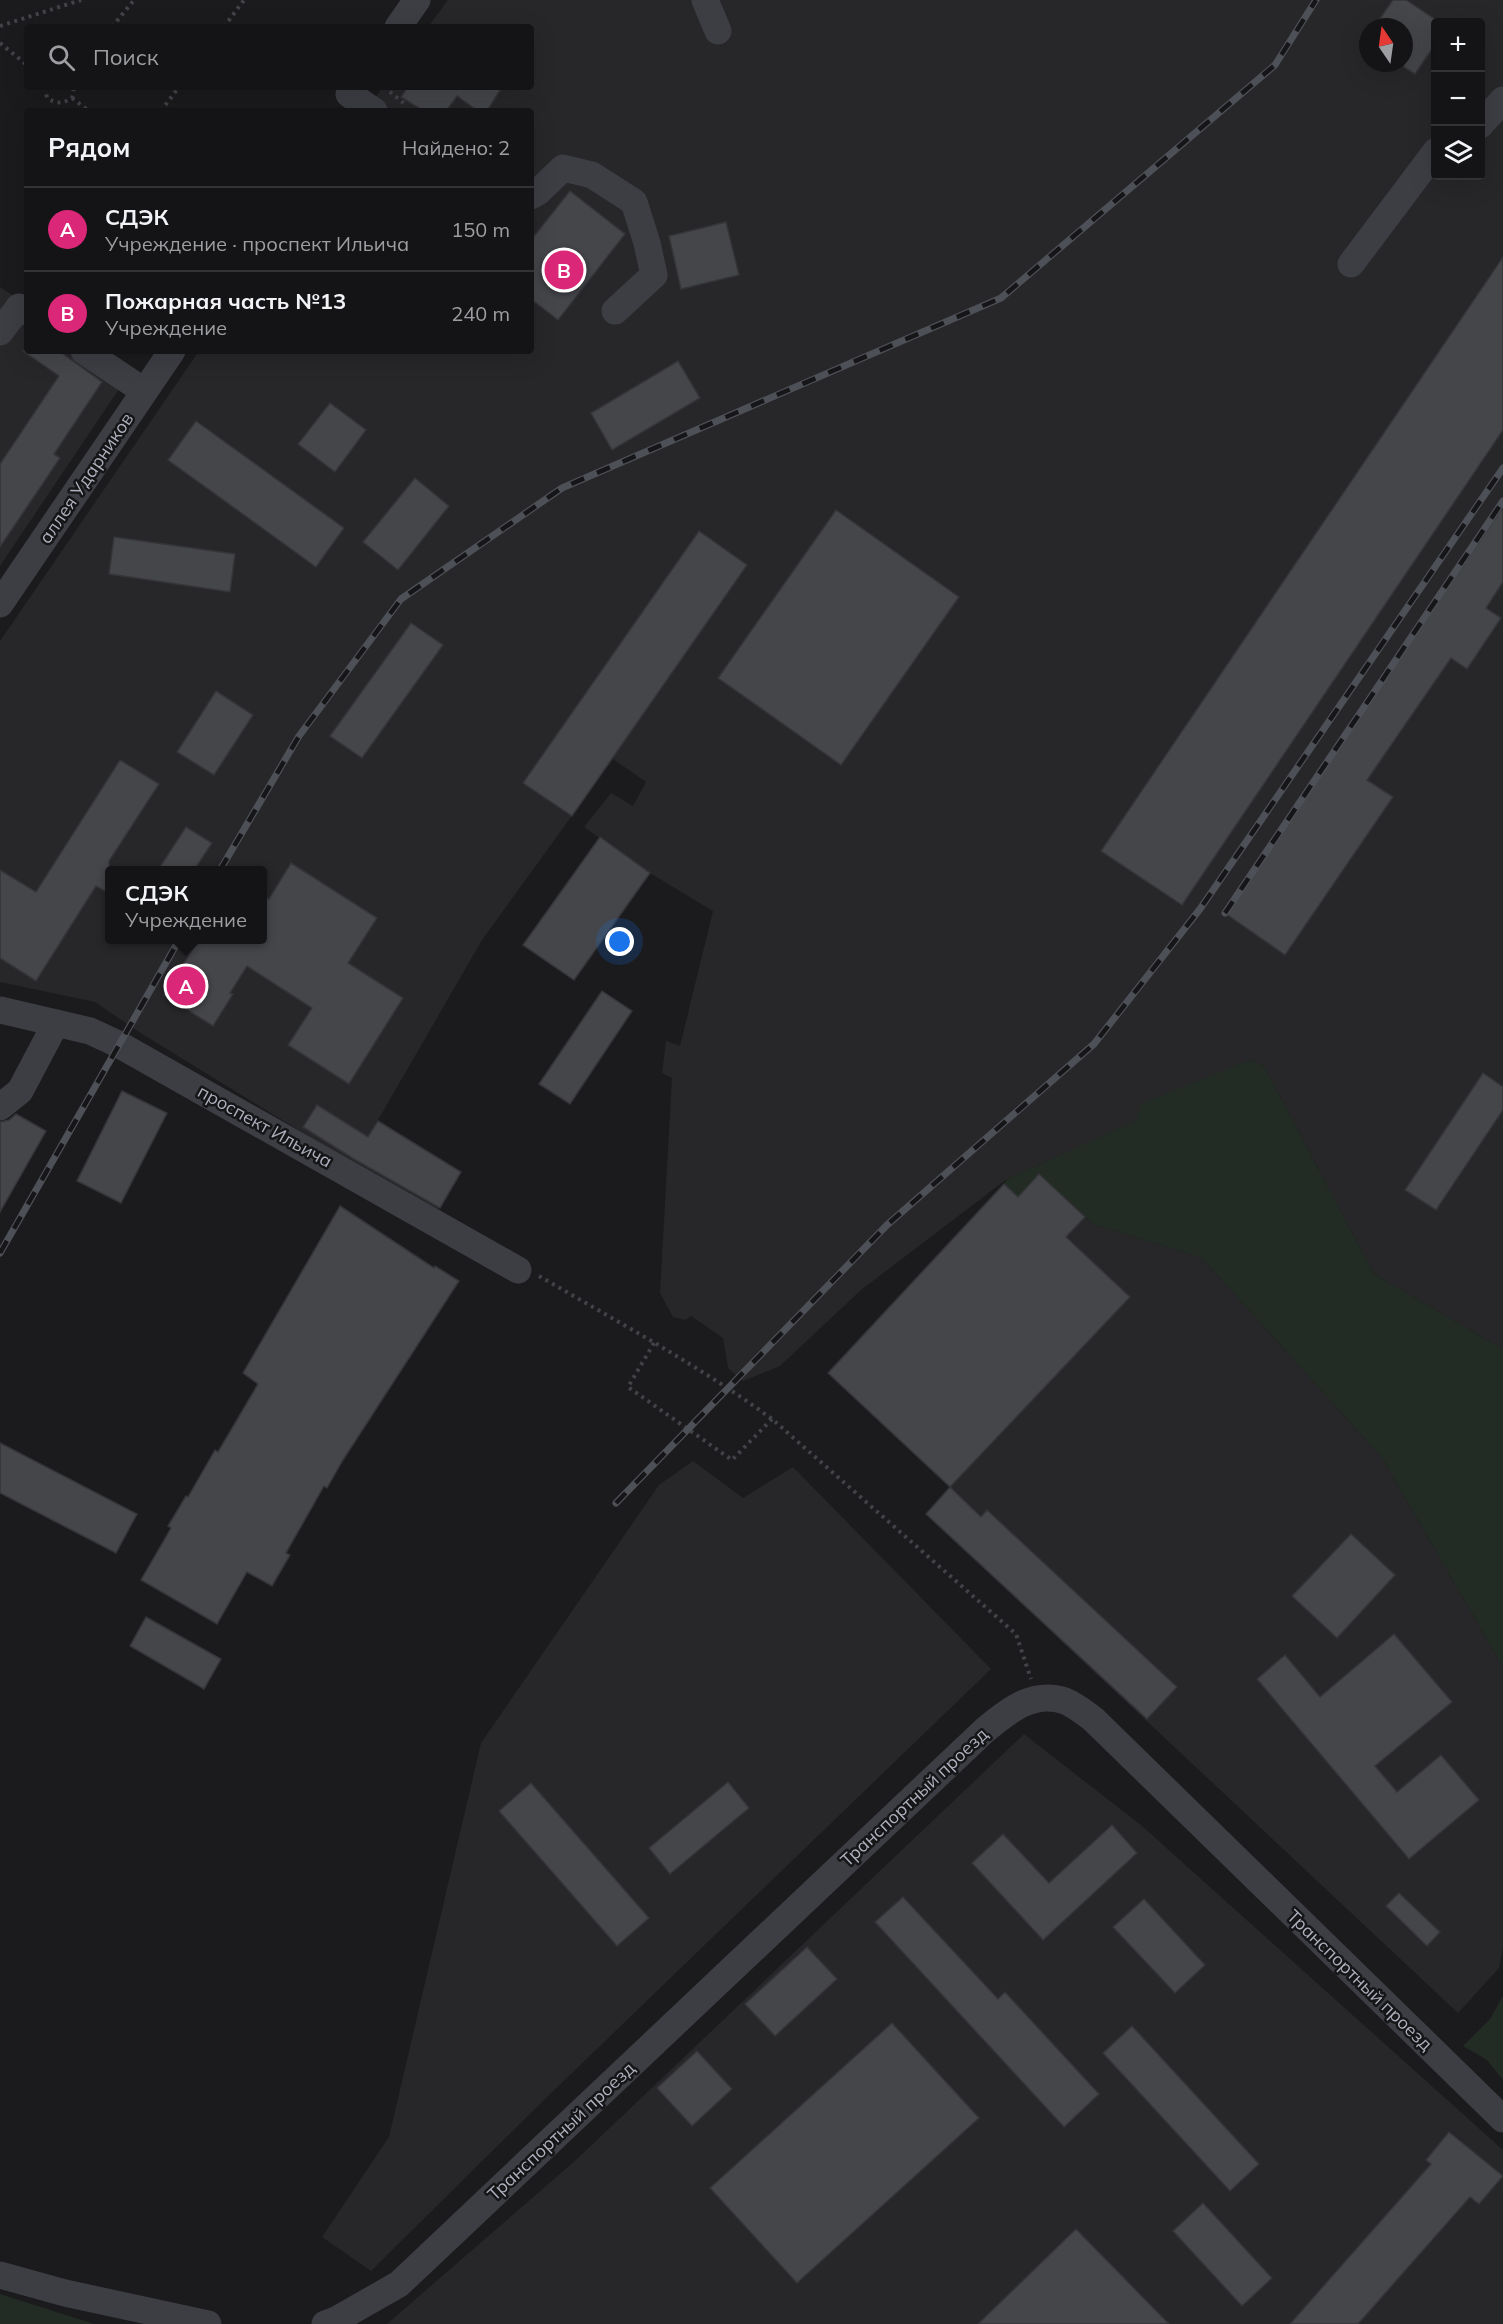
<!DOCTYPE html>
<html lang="ru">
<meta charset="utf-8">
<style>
:root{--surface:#141416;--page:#1d1d1f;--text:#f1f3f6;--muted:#9d9ea1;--line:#333335;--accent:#db2777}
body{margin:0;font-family:Mulish,sans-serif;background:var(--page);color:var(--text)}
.controls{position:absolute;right:18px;top:18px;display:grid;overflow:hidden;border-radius:6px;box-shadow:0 6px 24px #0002}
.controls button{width:54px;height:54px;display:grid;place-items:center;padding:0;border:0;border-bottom:2px solid var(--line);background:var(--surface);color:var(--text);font:30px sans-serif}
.compass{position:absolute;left:1359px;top:18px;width:54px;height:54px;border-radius:50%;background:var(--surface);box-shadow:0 6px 24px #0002;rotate:347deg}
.you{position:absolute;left:620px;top:942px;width:21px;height:21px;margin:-15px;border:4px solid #fff;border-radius:50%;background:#1a73e8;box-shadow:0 0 0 9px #1a73e833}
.badge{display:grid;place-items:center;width:39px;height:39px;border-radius:50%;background:var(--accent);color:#fff;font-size:20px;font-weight:700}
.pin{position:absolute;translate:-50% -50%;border:3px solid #fff;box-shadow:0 2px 6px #0006}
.popup{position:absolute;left:105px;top:866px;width:162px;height:78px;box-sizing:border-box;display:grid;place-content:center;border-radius:6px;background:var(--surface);filter:drop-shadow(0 2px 4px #0005);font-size:20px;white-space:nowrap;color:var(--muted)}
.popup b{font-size:22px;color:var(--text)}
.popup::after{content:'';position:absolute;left:50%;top:100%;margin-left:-12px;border:12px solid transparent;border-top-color:var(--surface)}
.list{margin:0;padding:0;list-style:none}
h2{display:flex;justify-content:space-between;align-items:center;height:78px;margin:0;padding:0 24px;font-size:26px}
h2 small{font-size:20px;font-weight:400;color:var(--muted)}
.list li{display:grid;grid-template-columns:39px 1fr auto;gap:18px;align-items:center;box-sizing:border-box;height:84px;padding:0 24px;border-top:2px solid var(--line)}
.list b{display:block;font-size:22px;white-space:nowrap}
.list p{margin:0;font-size:20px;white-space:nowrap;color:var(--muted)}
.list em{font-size:20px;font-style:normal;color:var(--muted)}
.icon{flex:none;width:33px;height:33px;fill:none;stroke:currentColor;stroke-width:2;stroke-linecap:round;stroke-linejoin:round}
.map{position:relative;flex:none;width:1503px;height:2324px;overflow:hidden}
.search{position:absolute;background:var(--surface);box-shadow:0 6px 24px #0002;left:24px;top:24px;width:510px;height:66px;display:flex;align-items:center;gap:15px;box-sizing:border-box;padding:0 21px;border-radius:6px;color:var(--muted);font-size:22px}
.panel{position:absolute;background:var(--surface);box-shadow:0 6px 24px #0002;left:24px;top:108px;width:510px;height:246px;border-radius:6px}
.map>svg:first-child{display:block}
.built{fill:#27272a;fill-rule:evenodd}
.green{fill:#222c24}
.building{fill:#45464a;stroke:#353539;stroke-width:1.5}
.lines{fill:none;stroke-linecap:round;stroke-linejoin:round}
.path{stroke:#414349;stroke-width:4;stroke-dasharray:3 4.5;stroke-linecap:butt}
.minor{stroke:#3d3e44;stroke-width:27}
.rail-casing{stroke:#4e5057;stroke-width:7}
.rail{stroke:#161618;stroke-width:4.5;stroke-dasharray:14;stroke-linecap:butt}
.labels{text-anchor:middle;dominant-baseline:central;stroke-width:5;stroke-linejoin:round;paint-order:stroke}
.street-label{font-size:18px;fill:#adb1bd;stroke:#161618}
</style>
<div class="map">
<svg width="1503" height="2324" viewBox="0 0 1503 2324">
<rect width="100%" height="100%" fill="#1b1b1d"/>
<g class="built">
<path d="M448,0H1503V1349L1374,1274L1264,1066L1250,1060L1138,1120L1007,1179L861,1290L780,1366L743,1381L728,1368L723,1338L691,1316L685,1320L673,1317L660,1293L672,1078L662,1073L666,1041L680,1046L713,911L650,873L584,827L611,793L633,806L646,782L613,759L482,940L378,1120L461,1172L435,1214L139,1032L95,1002L0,982V641L199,351H531V111H366L383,87H531V27H428ZM1436,22H1480V176H1436ZM1368,27H1404V63H1368ZM110,870H262V940H110Z"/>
<polygon points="0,287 27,305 27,351 95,351 129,374 0,566"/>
<polygon points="1039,1174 1093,1224 1202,1258 1382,1458 1503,1667 1503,1948 1499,1968 1458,2013 926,1514 950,1487 828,1373 1004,1184 1018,1196"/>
<polygon points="693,1461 743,1498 793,1467 991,1669 544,2100 371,2271 322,2237 389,2137 481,1743 659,1485"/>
<polygon points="1024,1734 1142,1826 1503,2150 1503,2324 387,2324 577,2159"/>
</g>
<g class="green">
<polygon points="1250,1060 1264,1066 1374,1274 1503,1349 1503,1667 1382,1458 1202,1258 1093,1224 1039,1174 1018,1197 1004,1184 1007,1179 1137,1120 1141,1104"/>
<polygon points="1503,1996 1503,2080 1487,2060 1463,2046 1490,2019"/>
<polygon points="0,2294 94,2324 0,2324"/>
</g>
<g class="building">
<polygon points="1393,0 1406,0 1436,20 1436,43 1415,74 1404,67 1404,27 1374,27"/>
<polygon points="408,87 502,87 487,111 478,111 457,96 446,111 424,111 401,97"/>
<polygon points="570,191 625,234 558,320 531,299 531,240"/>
<polygon points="726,222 739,275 681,289 669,236"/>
<polygon points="1503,257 1503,430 1182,905 1101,851"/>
<polygon points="23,351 59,351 102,382 54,454 60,458 0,547 0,464 59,376"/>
<polygon points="678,361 700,398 612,450 591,413"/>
<polygon points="330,403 366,430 335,472 298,444"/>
<polygon points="196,421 344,528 316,567 168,460"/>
<polygon points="415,478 449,506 398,570 363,542"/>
<polygon points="1503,507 1503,582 1486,608 1501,618 1467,669 1451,658 1367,780 1393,797 1285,955 1225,913"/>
<polygon points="836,510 959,597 841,765 718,678"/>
<polygon points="699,531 747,565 572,816 523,783"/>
<polygon points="114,537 235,554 230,592 109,574"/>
<polygon points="411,623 443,645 362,758 330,736"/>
<polygon points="216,691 253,715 214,775 177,752"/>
<polygon points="120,760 159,784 109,861 110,894 96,886 36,981 0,958 0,870 36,892"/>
<polygon points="186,827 212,843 194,870 158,870"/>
<polygon points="600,837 650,873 574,980 523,945"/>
<polygon points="291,863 377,918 348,963 403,998 349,1084 288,1045 312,1008 247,966 230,993 233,994 213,1026 164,995 199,939 262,939 262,895 269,899"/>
<polygon points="602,991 632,1011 570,1104 539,1084"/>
<polygon points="1483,1073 1503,1087 1503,1110 1436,1210 1405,1190"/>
<polygon points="122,1091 167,1113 121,1203 77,1181"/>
<polygon points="317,1105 368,1137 378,1121 461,1172 440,1208 354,1159 303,1127"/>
<polygon points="16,1114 46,1131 0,1212 0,1122 9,1120"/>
<polygon points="1039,1174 1085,1217 1066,1237 1130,1297 950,1487 828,1373 1004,1184 1018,1197"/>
<polygon points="340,1206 434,1268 435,1266 459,1281 343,1460 327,1488 324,1486 286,1553 290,1555 272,1586 247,1572 217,1624 141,1580 171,1528 168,1526 186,1496 188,1497 215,1450 218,1452 258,1384 243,1373"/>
<polygon points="0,1443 137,1514 116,1553 0,1493"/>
<polygon points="950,1487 981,1517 987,1510 1177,1687 1147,1719 926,1514"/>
<polygon points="1351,1534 1395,1575 1337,1638 1292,1596"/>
<polygon points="146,1617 221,1659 204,1689 130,1646"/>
<polygon points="1394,1634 1452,1702 1375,1766 1397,1792 1441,1755 1479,1800 1409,1859 1257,1679 1285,1655 1320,1697"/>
<polygon points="728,1782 749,1808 670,1874 649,1848"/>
<polygon points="531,1783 649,1918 617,1946 499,1811"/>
<polygon points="1112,1825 1137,1853 1043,1940 972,1863 1003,1834 1049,1883"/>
<polygon points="1399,1893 1440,1932 1427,1946 1386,1906"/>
<polygon points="903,1897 998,1999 1005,1992 1099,2094 1064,2127 875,1922"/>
<polygon points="1144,1899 1205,1965 1175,1993 1113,1927"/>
<polygon points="807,1947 837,1979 775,2036 745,2004"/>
<polygon points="892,2023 979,2118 797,2283 710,2188"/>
<polygon points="1132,2026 1259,2164 1230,2191 1103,2053"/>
<polygon points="697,2051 732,2089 692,2126 657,2088"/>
<polygon points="1449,2132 1503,2176 1479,2204 1470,2197 1358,2324 1290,2324 1431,2164 1426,2160"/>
<polygon points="1203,2203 1272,2278 1242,2306 1173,2231"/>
<polygon points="1076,2229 1169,2324 978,2324"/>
</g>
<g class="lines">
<g class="path">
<polyline points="0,26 81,0"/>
<polyline points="112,27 134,0"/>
<polyline points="224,27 244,0"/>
<polyline points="0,43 27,65"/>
<path d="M45,87L47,98C57,104 62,104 72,98L74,87"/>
<polyline points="384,87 406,105"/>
<polyline points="72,98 89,111"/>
<polyline points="161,111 179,87"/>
<path d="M539,1276C618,1322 698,1365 772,1419L1016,1634L1031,1679"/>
<polyline points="654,1343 628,1387 732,1460 772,1419"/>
</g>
<g class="minor">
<polyline points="705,0 718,31"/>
<polyline points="398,27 417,0"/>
<polyline points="349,94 374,111"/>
<polyline points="1480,125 1503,100"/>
<polyline points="531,196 538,192 563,168 592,175 634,202 647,243 654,275 615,311"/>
<polyline points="1351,264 1436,151"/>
<polyline points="0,332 19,307 27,312"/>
<polyline points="84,351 144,391"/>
<polyline points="0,604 172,351"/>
<polyline points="0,1010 90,1031 118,1044 518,1270"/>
<polyline points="0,1107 20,1091 56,1023"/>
<polyline points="0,2275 65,2293 208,2324"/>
<path d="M325,2324L336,2320L399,2284L985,1730C1008,1711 1033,1690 1065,1701C1075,1705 1085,1713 1093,1719L1503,2119"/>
</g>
<defs>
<g id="rail">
<polyline points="220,870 299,736 401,599 562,488 1001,298 1275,65 1316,0"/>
<polyline points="1225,913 1503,501"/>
<polyline points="0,1253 179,940"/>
<polyline points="616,1503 887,1225 1094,1044 1200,909 1503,468"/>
</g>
</defs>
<use href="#rail" class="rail-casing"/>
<use href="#rail" class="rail"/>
</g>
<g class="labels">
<g class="street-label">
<text transform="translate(86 478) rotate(-56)">аллея Ударников</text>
<text transform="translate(265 1126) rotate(29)">проспект Ильича</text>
<text transform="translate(914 1797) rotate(-43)">Транспортный проезд</text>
<text transform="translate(1360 1980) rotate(44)">Транспортный проезд</text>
<text transform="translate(561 2131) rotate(-43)">Транспортный проезд</text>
</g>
</g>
</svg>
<div class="controls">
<button>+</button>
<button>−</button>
<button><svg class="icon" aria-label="layers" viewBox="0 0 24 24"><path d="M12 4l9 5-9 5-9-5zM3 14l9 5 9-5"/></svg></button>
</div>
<svg class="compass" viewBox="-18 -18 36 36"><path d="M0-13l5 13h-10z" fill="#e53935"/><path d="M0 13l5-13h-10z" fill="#9d9ea1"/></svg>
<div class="you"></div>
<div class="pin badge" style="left:186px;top:986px">A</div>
<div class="popup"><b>СДЭК</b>Учреждение</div>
<div class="pin badge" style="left:564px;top:270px">B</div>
<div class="search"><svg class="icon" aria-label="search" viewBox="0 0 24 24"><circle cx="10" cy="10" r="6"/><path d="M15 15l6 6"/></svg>Поиск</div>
<section class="panel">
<h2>Рядом<small>Найдено: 2</small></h2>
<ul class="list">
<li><span class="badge">A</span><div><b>СДЭК</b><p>Учреждение · проспект Ильича</p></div><em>150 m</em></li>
<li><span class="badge">B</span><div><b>Пожарная часть №13</b><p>Учреждение</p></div><em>240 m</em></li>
</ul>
</section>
</div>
